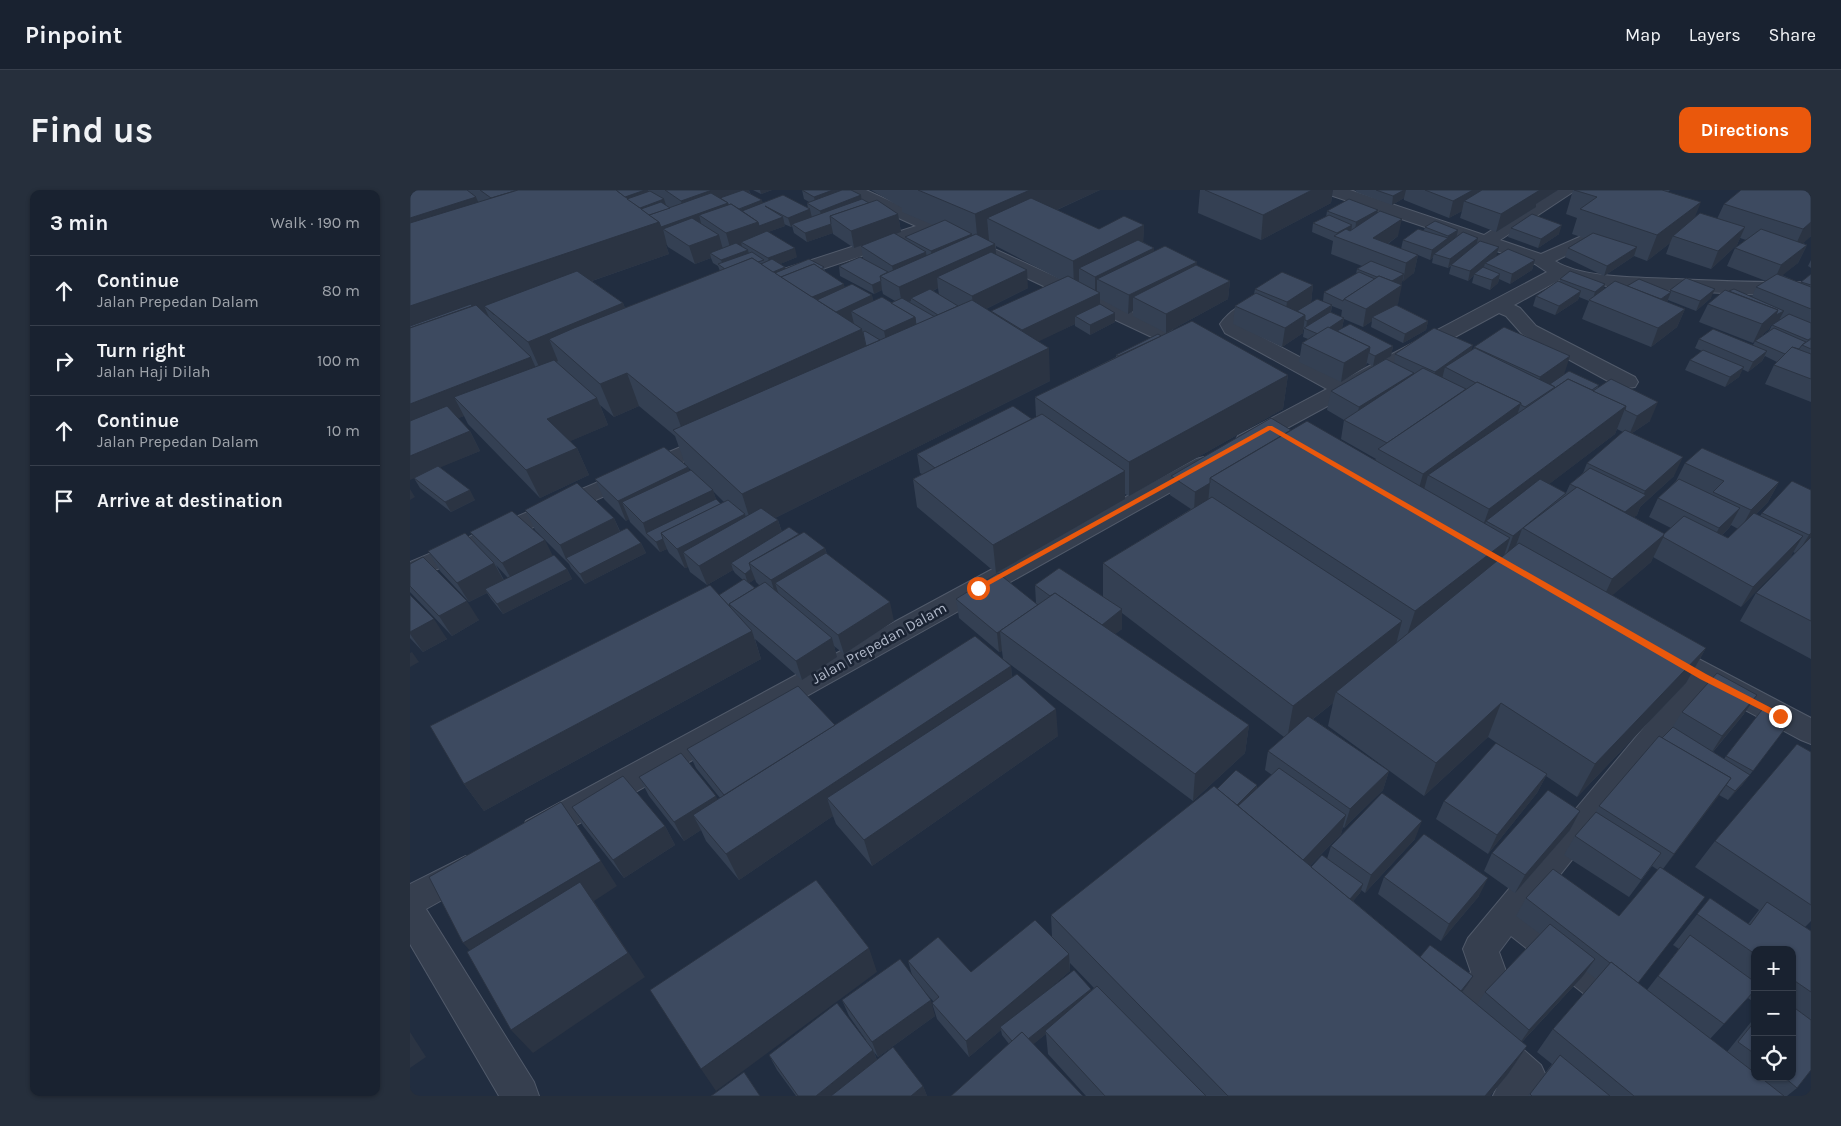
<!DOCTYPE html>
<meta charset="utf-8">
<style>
:root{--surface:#192230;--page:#262f3c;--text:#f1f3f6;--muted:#9fa4ab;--line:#373f4c;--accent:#ea580c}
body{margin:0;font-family:Karla,sans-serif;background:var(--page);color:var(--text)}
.controls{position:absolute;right:15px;bottom:15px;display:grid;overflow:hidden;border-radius:10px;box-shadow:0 1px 4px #0004}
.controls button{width:45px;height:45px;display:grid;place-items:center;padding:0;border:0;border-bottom:1px solid var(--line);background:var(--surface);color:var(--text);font:25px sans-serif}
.stop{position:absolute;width:15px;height:15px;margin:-11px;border:4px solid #ea580c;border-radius:50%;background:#fff}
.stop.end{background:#ea580c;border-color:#fff;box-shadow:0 1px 5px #0008}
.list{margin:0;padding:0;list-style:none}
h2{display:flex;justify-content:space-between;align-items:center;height:65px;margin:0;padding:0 20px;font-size:21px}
h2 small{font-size:16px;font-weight:400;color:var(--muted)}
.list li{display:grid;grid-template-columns:32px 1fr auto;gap:15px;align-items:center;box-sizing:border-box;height:70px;padding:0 20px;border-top:1px solid var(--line)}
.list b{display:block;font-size:19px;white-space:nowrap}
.list p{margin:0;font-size:16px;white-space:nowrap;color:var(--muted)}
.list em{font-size:16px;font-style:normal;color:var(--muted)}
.icon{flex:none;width:28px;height:28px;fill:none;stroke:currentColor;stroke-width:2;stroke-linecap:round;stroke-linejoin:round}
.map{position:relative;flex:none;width:1401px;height:906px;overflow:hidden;border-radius:10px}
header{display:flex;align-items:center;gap:30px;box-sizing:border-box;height:70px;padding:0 25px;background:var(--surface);border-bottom:1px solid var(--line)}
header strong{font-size:24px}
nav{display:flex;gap:28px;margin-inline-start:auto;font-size:18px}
.intro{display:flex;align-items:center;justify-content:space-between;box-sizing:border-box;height:120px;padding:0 30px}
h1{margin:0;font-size:35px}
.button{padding:12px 22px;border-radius:10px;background:var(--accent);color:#fff;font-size:18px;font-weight:700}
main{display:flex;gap:30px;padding:0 30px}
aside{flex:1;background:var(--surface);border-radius:10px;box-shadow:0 1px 4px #0004}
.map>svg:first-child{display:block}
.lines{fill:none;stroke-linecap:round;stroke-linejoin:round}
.minor-casing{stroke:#515a6a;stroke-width:2}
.minor{fill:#363f4f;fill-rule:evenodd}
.wall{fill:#344053;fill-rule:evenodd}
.shaded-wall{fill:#2b3443}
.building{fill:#3d4a60;stroke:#2b3443}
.route{fill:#ea580c}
.labels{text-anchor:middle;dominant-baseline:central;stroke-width:5;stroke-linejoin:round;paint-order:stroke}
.street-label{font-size:15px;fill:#b2bacb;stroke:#1b2434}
</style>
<header>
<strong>Pinpoint</strong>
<nav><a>Map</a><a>Layers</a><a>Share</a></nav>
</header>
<div class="intro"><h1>Find us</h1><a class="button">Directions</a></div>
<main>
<aside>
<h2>3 min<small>Walk · 190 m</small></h2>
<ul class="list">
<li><svg class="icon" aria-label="ahead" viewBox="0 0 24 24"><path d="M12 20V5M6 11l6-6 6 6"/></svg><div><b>Continue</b><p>Jalan Prepedan Dalam</p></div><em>80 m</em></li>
<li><svg class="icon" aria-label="right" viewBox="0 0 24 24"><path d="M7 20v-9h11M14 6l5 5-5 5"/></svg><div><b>Turn right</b><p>Jalan Haji Dilah</p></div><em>100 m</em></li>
<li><svg class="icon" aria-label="ahead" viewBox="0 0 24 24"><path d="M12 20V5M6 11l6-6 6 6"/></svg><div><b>Continue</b><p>Jalan Prepedan Dalam</p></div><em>10 m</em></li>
<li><svg class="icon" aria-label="arrive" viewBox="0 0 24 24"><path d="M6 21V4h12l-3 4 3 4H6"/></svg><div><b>Arrive at destination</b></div></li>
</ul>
</aside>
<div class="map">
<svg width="1401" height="906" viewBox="0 0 1401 906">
<rect width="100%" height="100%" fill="#212d40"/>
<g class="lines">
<defs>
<g id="minor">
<polygon points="434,0 456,0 761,140 794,157 797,161 794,165 787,167 780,165 521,43 388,87 374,87 372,83 374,79 506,36 436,4"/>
<path d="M915,0H940L1074,45L1146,0H1166L1090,50L1131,64L1174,45L1180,46L1183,50L1180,54L1145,71C1173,89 1233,87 1266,89C1311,91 1356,93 1401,92V104L1357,105L1208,98L1153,88L1104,115L1110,118L1126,136L1225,187L1228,192L1225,197L1217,198L1209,197L1112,144L1096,126L1089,123L844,256L836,258L828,256L825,251L828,246L917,199L815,143L810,134C818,123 833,110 847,114L850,118L831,136L933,190L1137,82L1125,74L917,4Z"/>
<polygon points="306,242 314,244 317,249 314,254 0,391 0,372"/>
<polygon points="794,267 802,269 806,274 802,279 138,651 127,655 116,651 111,641 116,631 786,269"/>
<polygon points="1252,452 1262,455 1401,528 1401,554 1391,550 1298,500 1121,721 1227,801 1232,813 1227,825 1214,830 1201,825 1101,746 1089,762 1097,784 1074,825 1131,875 1137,888 1127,906 1083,906 1091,889 1038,841 1033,829 1061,782 1053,759 1058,748 1276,487 1242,469 1238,462 1242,455"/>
<polygon points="56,666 68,670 72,680 68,690 16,719 124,892 129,906 89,906 0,754 0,694"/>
</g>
</defs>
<use href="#minor" class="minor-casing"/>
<use href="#minor" class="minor"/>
</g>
<g class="wall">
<path d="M0,0H339L340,3L353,13L398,18L397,13L399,12L394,9L392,0L451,9L488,24L491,42L485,44L496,50L495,47L523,35L492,22V18L461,0H690L647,20L689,39L734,35L733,52L744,58V61L786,75L820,91L818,109L756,143L723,126V121L718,124L690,109V115L705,132L680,145L665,136V134L628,151L640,191L365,328L368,330L372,342L389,344L415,358L417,364L484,431L434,464L424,456L427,467L392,490L345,449L351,469L74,621L54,594L309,405L333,390L325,383L323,380L297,395L280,382L278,377L275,378L259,363L257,359L250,362L220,332L219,329L216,331L194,309L185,289L278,277L279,281L281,280L275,274L265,246L229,216L204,227L190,215L198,235L160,251L167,258L179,285L130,308L58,234L54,226L48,228L60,241L70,261L30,277L65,310L41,322L10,298L4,288ZM374,34L381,37L382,36L384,43L397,52L423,43V44L444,58L467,50L451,56L453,68L429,76L430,86L464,104L472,100L473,104L485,111L481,113L463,112L462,105L435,97L415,81L414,77L375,79L370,74L387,67L358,42L375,36ZM256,55H257L258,57L285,74L301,68L303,73L308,76L310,81L215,118L213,113L182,91L259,64ZM586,56L651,90L581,122L576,119L618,98L586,64ZM528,98L529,105L523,101ZM303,301L314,312L311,314L306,309ZM345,389L346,392L350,396L345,398L339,393Z"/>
<polygon points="343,0 362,0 351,4"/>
<polygon points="790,0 923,0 921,13 851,50 788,23"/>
<polygon points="946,0 1148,0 1126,14 1126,17 1086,42 1050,28 1052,21 1039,28 994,10 994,8 982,15 946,2"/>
<path d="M1163,0H1260L1258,2L1284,28L1307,29L1314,14L1401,0V46L1393,53L1397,55L1388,73L1372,85L1390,93L1401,84V212L1355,194L1364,175L1367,172L1355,166L1352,171L1338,182L1332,179L1329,187L1315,197L1275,180L1280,170L1292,161L1285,158L1289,149L1343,155L1345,151L1343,153L1289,132L1298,114L1319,101L1342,107L1346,97L1356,91L1317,76L1325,58L1336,50L1330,48L1327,55L1301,79L1256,64L1260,53L1237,71L1224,66L1194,86L1155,67L1158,58L1174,48L1162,44L1167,28L1156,24ZM1370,129H1371L1362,135L1359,141L1346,150L1359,139L1361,135L1369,130Z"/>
<path d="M968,20L967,23L988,46L978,54L991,59L993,50L1014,40L1015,37L1048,40L1047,47L1068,48L1067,54L1086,66L1125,70L1122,80L1100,94L1089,89L1088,93L1080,100L1062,93L1064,85L1058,91L1039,84L1041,76L1038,78L1022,73L1023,67L1020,70L1008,65L1004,83L992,91V93L990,94L988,114L986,115L1018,131L1016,140L993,153L961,137L962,131L953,137L934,129L932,138L927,141L983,156L981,166L976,169L984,173L985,164L1062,161L1063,160L1064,157L1154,185L1189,195L1188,197L1240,231L1222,243L1264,286L1230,317L1227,325L1224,327L1254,344L1261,338L1239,327L1248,308L1266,291L1275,273L1369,292L1358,312L1346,324L1350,326L1352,323L1401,300V469L1330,431L1346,403L1385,363L1383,362L1381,366L1331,417L1243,367L1241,372L1202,405L1296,458L1276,493L1167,607L1136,586L1127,603L1078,664L1026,629L1034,611L1094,558L1078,547L1014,606L918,536L923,513L903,529L979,581L973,600L934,638L933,637L931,644L900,676L901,677L917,669L921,656L1005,649L955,703L951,700L950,703L943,711L1010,767L1063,786L1058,794L1052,802L1067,815L1075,802L1130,744L1106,726L1116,708L1209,726L1248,680L1242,676L1219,707L1154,665L1165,646L1186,622L1189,616L1252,548L1262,538L1272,522L1334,524L1303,562L1314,569L1316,566L1381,531L1332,595L1318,610L1309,605L1253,679L1228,793L1237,800L1269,759L1263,755L1300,708L1338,734L1349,720L1285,677L1305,651L1401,562V731L1395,737L1401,741V880L1387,898L1377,906H1118L1142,874L1127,862L1143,839L1186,789L1176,781L1173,786L1112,852L1117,856L1098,884L1080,906H676L638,864L636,844L623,854H599L592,845L591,840L559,867L527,829L522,813L524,812L514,801L525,826L468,867L464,862L467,870L513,896L517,906H386L367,880L359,865L456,850L439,826L432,810L502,785L498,771L561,782L642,747L641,725L807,599L847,595V599L862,585L855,580L858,561L874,547L712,423V439L705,444L839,535L835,563L783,611L593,469L592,461L589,462L549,428L546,409L626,413L625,395L693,407V373L781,319L760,305L761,286L881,240L965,270L966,269L931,249L934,230L917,220L921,201L963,176L957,173L956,176L931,192L889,172L892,153L898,149L893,147L894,140L893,139V143L872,157L823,134L825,116L844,104L845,99L903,95L901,113L913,111L914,102L946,84L947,79L952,76L921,64L923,51L902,42L903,33L916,27L917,21ZM922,116L932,120L931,127L921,122ZM1207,239L1213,242L1177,273L1173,283L1160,294L1155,305L1156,303L1139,294L1205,244ZM1321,335L1328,339L1318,348L1312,345L1319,338ZM1345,760H1382V887H1345V827L1317,862L1300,849L1338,808L1345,813ZM660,773L684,798L681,801V799L633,804L660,781Z"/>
<polygon points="1101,38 1149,44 1128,58 1098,47"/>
<polygon points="1401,70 1401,78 1398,76"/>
<polygon points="1150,89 1195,94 1193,100 1217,96 1260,102 1260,100 1301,108 1286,121 1258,110 1257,112 1275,119 1267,137 1241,157 1172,129 1179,111 1169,107 1168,110 1145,125 1123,116 1126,106 1149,92"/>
<polygon points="751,146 878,185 873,219 719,306 715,304 715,309 586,383 507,317 503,289 512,284 510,283 507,264 622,229 626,227 625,207 706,167 706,165"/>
<polygon points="115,320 204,328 210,341 231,353 236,363 175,394 161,378 159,374 125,340"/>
<path d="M60,342L143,366L157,379L162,389L93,424L81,409L77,403L59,412L30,381L18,361L68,357ZM86,375L98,388L94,390Z"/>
<polygon points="0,374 69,430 42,446 0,402"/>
<polygon points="0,405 37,449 13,462 0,448"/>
<polygon points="601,476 602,488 648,546 462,676 426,634 423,626 329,690 296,651 291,640 274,651 239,606 229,587 308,609 310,608 286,578 277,559 425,535"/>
<polygon points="162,617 255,636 265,655 214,688 173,636"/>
<polygon points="1170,621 1160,640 1105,703 1074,681 1082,663"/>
<polygon points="974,687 1069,706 1031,751 968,704"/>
</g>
<g class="shaded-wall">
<polygon points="235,0 238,0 241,8 205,10"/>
<polygon points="302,0 339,0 340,6 318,13 322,30 289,25 293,41 253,39 257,55 256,55 259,64 84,125 74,116 79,127 0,166 0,116 240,32 276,28 271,11"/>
<polygon points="350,0 362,0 351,4"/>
<polygon points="423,0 437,0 406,16 404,7"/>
<polygon points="620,0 690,0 602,40 577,28 579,50 568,55 565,24"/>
<polygon points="902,0 923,0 921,13 851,50 853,25"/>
<polygon points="994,0 996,0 994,8 982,15 983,6"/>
<polygon points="1063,0 1081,0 1054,11 1052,21 1039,28 1043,11"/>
<polygon points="1130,0 1148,0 1126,14 1126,17 1086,42 1091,24"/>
<polygon points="451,5 452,14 412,30 410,21"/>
<polygon points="66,7 77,32 0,57 0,28"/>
<polygon points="254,9 257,18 223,21"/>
<polygon points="352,10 355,19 333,28 325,21"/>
<polygon points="1291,12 1281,37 1263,46 1260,53 1237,71 1247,45"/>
<polygon points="400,19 402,28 382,34 382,36 381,37 378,28"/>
<polygon points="968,20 966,29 945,42 946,32"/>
<polygon points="488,24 491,42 444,58 441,41"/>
<polygon points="373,27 375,36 331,52 332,57 321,61 316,43 348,32"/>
<polygon points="992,29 988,46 966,62 963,48"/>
<polygon points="1401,32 1401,46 1381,65 1393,39"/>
<polygon points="421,34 423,43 397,52 395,43"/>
<polygon points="734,35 733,60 669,78 669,94 664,96 663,71"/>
<polygon points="942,35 941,44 927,47 927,43"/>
<polygon points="1152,35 1149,44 1128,58 1131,49"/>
<polygon points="1335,37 1327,55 1301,79 1308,61"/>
<polygon points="1048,40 1046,49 1024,64 1023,67 1020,70 1022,60 1038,48 1038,46"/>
<polygon points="562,44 563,62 524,79 521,61"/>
<polygon points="309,45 314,63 300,63 301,68 285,74 279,56"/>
<polygon points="1068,48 1066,57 1041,75 1038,78 1040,69"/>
<polygon points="585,54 587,72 527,87 528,98 504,110 501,108 501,111 492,115 489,97"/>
<polygon points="1397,55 1388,73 1363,93 1371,75"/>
<polygon points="1089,57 1086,67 1075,73 1074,77 1065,84 1064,84 1064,85 1058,91 1060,81"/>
<polygon points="1227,57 1224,66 1194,86 1197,76"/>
<polygon points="385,58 387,67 361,78 358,68"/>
<polygon points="744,58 744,76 687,89 687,104 685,105 685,87"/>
<polygon points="338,60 340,69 314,79 311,70"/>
<polygon points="516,62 519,80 484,85 482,76"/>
<polygon points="1008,65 1004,83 993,92 996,73"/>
<polygon points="1125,70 1122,80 1100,94 1102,84"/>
<polygon points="787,72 785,90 723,107 723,121 718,124 719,105"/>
<polygon points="375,77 377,86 336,93"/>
<polygon points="617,80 618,98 564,125 562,106"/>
<polygon points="994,84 992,93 978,102 980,92"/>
<polygon points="1090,84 1088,93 1080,100 1082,90"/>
<polygon points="471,91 472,100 464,104 462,95"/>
<polygon points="820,91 818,109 756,143 756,124"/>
<polygon points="434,94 437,112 414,122 398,108"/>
<polygon points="1195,94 1192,104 1182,112 1185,102"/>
<polygon points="903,95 901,113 874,131 877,112"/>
<polygon points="992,95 988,114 966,129 962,127 962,131 953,137 956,119"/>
<polygon points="1305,99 1301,108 1286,121 1290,111"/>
<polygon points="1171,101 1168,110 1145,125 1149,116"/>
<polygon points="1261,102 1257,112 1250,110"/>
<polygon points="690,103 690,122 665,126 665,134 613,159 612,140"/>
<polygon points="462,105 465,123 441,121 444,134 419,125"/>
<polygon points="213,113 223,140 139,149 148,171 130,179 118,152"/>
<polygon points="922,115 920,124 896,138 897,131"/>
<polygon points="1275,119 1267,137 1241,157 1248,138"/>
<polygon points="1368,120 1374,121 1369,130 1361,135 1359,139 1343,153 1352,134"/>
<polygon points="705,123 705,132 680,145 680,135"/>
<polygon points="895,125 893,143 872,157 875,138"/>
<polygon points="505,127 525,127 477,156 474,141"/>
<polygon points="934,128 932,138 907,154 909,144"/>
<polygon points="1018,131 1016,140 993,153 995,144"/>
<polygon points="452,139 459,172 277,253 266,223"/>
<polygon points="1063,155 1058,174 1035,177 1031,193 1021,201 1025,182"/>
<polygon points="983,156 981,166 963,176 965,166"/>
<polygon points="960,157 956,176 931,192 934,173"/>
<polygon points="639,158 640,191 343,339 332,304"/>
<polygon points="1357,161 1352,171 1338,182 1343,172"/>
<polygon points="1160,166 1154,185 1124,206 1130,187"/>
<polygon points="121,167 133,194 44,207 54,226 0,247 0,214"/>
<polygon points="1334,177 1329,187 1315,197 1320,187"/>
<polygon points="217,183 229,216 204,227 190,194"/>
<polygon points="1004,183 999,202 945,236 949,217"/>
<polygon points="878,185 873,219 719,306 719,272"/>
<polygon points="187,208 198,235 149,256 137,229"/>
<polygon points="1248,212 1240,231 1219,245 1227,226"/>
<polygon points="1111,213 1102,241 1018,285 1012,307 1005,312 1013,284"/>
<polygon points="1216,216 1205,244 1084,336 1076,331 1072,345 1069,347 1079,319"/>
<polygon points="60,241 70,261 0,290 0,266"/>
<polygon points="167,258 179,285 130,308 116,280"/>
<polygon points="1273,267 1264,286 1230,317 1227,325 1207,342 1215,322 1232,308 1235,301"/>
<polygon points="278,277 285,297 212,312 219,329 216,331 208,311"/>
<polygon points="715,281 715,309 586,383 583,355"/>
<polygon points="1369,292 1358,312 1330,340 1341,320"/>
<polygon points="800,293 798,313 784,321 785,302"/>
<polygon points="0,299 5,307 0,310"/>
<polygon points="60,300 65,310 41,322 35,312"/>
<polygon points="303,300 309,319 251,343 236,343 233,333"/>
<polygon points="1330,318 1319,338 1299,357 1309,338"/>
<polygon points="335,324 341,344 273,362 278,377 275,378 267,359"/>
<polygon points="204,328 212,347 156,369 150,355"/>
<polygon points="368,330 374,350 321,373 323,380 297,395 289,376"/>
<polygon points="1112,339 1105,358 1096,366 1103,346"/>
<polygon points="1401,343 1401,348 1387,364 1399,345"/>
<polygon points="1255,344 1241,372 1189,417 1202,389"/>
<polygon points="1393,346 1381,366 1331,417 1343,397"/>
<polygon points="1100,348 1088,383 994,455 1005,421"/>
<polygon points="253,349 257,359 250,362 246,352"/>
<polygon points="135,350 145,370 103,392 92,373"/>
<polygon points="231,353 236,363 175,394 170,384"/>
<polygon points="415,358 420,378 365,393 370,408 367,410 361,390"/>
<polygon points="84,373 95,393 75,399 77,403 59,412 47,393"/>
<polygon points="157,379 162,389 93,424 87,414"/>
<polygon points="341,379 345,389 338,394 335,384"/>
<polygon points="57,411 69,430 42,446 29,426"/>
<polygon points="480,412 484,431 434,464 428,445"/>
<polygon points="712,419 712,439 688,457 688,438"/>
<polygon points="24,429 37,449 13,462 0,444 0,442"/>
<polygon points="992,431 983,466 926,502 923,513 877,549 883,516"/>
<polygon points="342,441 351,469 74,621 54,594"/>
<polygon points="590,441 592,461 589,462 587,443"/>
<polygon points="422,448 427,467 392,490 386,471"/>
<polygon points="1296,458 1276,493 1167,607 1185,574"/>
<polygon points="2,462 9,472 0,477 0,463"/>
<polygon points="601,476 603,503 417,608 423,626 329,690 316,664"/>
<polygon points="1347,505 1334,524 1300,565 1312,546"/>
<polygon points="1091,513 1078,547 1014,606 1026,573"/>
<polygon points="646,519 648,546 462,676 454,650"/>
<polygon points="839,535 835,563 783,611 785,584"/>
<polygon points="979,581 973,600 934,638 940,619"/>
<polygon points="1137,584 1127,603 1078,664 1087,645"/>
<polygon points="1340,585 1332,595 1318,610 1325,601"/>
<polygon points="1321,588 1308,607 1251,682 1264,664"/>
<polygon points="847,595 846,605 820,622"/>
<polygon points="306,606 315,625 283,625 291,640 274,651 264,632"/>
<polygon points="1170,621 1160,640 1105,703 1115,685"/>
<polygon points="936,625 931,644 885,691 889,673"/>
<polygon points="1012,631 1005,649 955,703 961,685"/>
<polygon points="255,636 265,655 214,688 203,670"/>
<polygon points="191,671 207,696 184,711 235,787 123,863 101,840 75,777 53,753"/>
<polygon points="1078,688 1069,706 1031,751 1039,734"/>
<polygon points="953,694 950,703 929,727 932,718"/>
<polygon points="459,758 467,782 306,901 291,879"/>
<polygon points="659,764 660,781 592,839 590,837 591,840 559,867 556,851"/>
<polygon points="1185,769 1173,786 1108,856 1119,840"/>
<polygon points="1063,786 1058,794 1036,823 1041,815"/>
<polygon points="681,799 681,808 635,841 636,844 609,866 607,858"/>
<polygon points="521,810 525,826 468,867 462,852"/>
<polygon points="0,842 16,867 0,878"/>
<polygon points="1117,856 1098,884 1080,906 1075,906"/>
<polygon points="463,860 469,876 432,906 406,906"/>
<polygon points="513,896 517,906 501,906"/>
</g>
<g class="building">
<polygon points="0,0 57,0 66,7 0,28"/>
<polygon points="70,0 108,0 81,8"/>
<polygon points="108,0 206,0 249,32 0,116 0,33"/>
<polygon points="206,0 235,0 215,7"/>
<polygon points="255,0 302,0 271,11"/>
<polygon points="333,0 352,10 329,19 321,14 318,15 318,13 310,8"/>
<polygon points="392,0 423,0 404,7"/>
<polygon points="432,0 441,0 451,5 410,21 397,13"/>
<polygon points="508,0 620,0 565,24"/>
<polygon points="795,0 902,0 853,25"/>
<polygon points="966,0 994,0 983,6"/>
<polygon points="1015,0 1063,0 1043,11"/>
<polygon points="1072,0 1130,0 1091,24 1054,11"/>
<polygon points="1164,0 1252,0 1291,12 1247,45 1170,19 1187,7"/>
<polygon points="1331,0 1401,0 1401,32 1393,39 1314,14"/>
<polygon points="240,1 254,9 230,18 217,9"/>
<polygon points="301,3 318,13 251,37 249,32 239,25"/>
<polygon points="373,5 400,19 378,28 355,16 373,27 349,36 348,32 332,21"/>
<polygon points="621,8 689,39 714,26 734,35 663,71 577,28"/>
<polygon points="452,9 459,13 420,26 421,34 395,43 382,34"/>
<polygon points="939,9 968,20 946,32 917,21"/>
<polygon points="467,10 488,24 441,41 420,26"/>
<polygon points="251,12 260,18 239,25 231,19"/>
<polygon points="321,14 348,32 316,43 289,25"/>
<polygon points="970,21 992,29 963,48 1008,65 996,73 924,46 936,39 940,41"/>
<polygon points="1290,23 1335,37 1308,61 1263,46"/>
<polygon points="1122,24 1152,35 1131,49 1101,38"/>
<polygon points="919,25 942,35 927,43 903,33"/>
<polygon points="282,28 309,45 279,56 253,39"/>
<polygon points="535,30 562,44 521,61 495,47"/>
<polygon points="1025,31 1048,40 1038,46 1015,37"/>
<polygon points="1008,39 1038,48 1022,60 993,50"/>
<polygon points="1351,39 1397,55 1371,75 1325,58"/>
<polygon points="357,41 385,58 358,68 331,52"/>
<polygon points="1053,42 1068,48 1040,69 1024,64"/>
<polygon points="484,43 516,62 482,76 451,56"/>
<polygon points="1183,43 1227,57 1197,76 1158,58"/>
<polygon points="566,44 585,54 489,97 470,86"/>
<polygon points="728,50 744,58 685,87 669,78"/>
<polygon points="1070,51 1089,57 1060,81 1041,75"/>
<polygon points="326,53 338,60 311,70 300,63"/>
<polygon points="755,56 787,72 719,105 687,89"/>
<polygon points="1098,59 1125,70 1102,84 1075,73"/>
<polygon points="342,62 354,70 348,72 342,68 315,79 308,74"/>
<polygon points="581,62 617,80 562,106 527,87"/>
<polygon points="450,67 478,82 470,86 471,91 462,95 429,76"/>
<polygon points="342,68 452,139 266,223 217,183 190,194 139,149 164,138"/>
<polygon points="362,69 375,77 363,82 351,74"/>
<polygon points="399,69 414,77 411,79 404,74 371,87 365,83"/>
<polygon points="961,71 994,84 982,91 969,86 967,87 947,79"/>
<polygon points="404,74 434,94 402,107 371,87"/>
<polygon points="786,75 820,91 756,124 723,107"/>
<polygon points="1073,77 1090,84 1082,90 1064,84"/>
<polygon points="167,81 213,113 118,152 74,116"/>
<polygon points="1160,81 1195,94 1185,102 1150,89"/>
<polygon points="872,82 903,95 877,112 845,99"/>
<polygon points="949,82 965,89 934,109 933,111 914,102"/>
<polygon points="1367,84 1401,97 1401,119 1346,97"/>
<polygon points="1401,84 1401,95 1391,92"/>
<polygon points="658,86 690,103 612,140 581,121"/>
<polygon points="969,86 992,95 956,119 934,109"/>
<polygon points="1276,88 1305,99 1290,111 1260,100"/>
<polygon points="1229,89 1261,102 1251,109 1217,96"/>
<polygon points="1148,91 1171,101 1149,116 1126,106"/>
<polygon points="1205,91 1275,119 1248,138 1179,110"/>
<polygon points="442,94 462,105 426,122 407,110"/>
<polygon points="520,99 548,116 528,125 501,108"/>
<polygon points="1324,99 1374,121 1366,125 1368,120 1319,101"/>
<polygon points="1315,100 1368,120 1352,134 1298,114"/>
<polygon points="846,103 895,125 875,138 825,116"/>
<polygon points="472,107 505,127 474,141 441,121"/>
<polygon points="492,108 525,127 506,135 505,127 481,113"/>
<polygon points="907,109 922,115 897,131 895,130 895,125 887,121"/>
<polygon points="562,110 639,158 332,304 263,240"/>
<polygon points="61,114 62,116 0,138 0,136"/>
<polygon points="690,114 705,123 680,135 665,126"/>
<polygon points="66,115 121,167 0,214 0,138"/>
<polygon points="986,115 1018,131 995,144 962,127"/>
<polygon points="920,122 934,128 919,138 908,144 894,138"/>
<polygon points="1379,124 1401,133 1401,148 1398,150 1362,135"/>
<polygon points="782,131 878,185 719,272 625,207"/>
<polygon points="940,134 983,156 965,166 959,163 960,157 927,141"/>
<polygon points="918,137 960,157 934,173 892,153"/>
<polygon points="1094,137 1160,166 1130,187 1064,157"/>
<polygon points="1024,138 1063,155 1025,182 985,164"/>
<polygon points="1364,138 1396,152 1392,155 1389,159 1382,157 1375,164 1345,151"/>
<polygon points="1303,139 1357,161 1343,172 1289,149"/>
<polygon points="455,141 470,150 456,156 453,142"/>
<polygon points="748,144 751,146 708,166 706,165"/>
<polygon points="1401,149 1401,159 1392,155"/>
<polygon points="1382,157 1401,164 1401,189 1364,175"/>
<polygon points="1065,158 1145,197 1115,217 1111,215 1111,213 1067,192 1066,193 1035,177"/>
<polygon points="1293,160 1334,177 1320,187 1280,170"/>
<polygon points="976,169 1004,183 949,217 921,201"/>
<polygon points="144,170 187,208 137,229 167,258 116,280 44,207"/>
<polygon points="1013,178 1056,199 977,253 934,230"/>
<polygon points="1159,181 1189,195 1182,200 1158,189 1145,198 1145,197 1140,194"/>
<polygon points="1158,189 1216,216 1079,319 1018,285"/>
<polygon points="1201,189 1248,212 1227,226 1215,220 1216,216 1183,201"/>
<polygon points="1067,192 1111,213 1013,284 968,259"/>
<polygon points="37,216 60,241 0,266 0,231"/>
<polygon points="603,216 622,229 525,278 507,264"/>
<polygon points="632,224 715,281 583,355 503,289"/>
<polygon points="861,228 881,240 800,288 800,293 785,302 761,286"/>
<polygon points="897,231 1100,348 1005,421 800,288"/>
<polygon points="1215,240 1273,267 1235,301 1177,273"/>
<polygon points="254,257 278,277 208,311 185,289"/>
<polygon points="1292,258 1369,292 1341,320 1303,302 1314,291 1275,273"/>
<polygon points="28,276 60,300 35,312 4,288"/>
<polygon points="1180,278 1236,305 1215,322 1160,294"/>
<polygon points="281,280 303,300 233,333 212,312"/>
<polygon points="1130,289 1156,303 1103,346 1076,331"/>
<polygon points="1269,289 1330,318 1309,338 1248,308"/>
<polygon points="1382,291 1401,300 1401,343 1399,345 1352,323"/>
<polygon points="167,293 204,328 150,355 115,320"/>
<polygon points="1167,297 1255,344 1202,389 1113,338"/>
<polygon points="802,307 992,431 883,516 693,373"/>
<polygon points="306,309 311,314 251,343 253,349 246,352 236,343"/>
<polygon points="318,310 335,324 267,359 251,343"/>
<polygon points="351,318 368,330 289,376 273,362"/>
<polygon points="102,321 135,350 92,373 60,342"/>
<polygon points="1344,323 1393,346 1343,397 1253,347 1254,344 1274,326 1318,348"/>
<polygon points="379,337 389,344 339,373 341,379 335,384 321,373"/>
<polygon points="217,338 231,353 170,384 156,368"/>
<polygon points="394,342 415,358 361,390 339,373"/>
<polygon points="55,343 84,373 47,393 18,361"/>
<polygon points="1401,347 1401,431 1346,403"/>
<polygon points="1109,353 1296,458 1185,574 1091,513 1026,573 926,502"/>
<polygon points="416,363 480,412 428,445 365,393"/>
<polygon points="144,365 157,379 87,414 75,399"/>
<polygon points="13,367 57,411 29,426 0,396 0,374"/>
<polygon points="649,378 712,419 692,435 645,403 640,406 625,395"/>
<polygon points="588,383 628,415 587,443 546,409"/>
<polygon points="334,389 345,398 319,414 320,417 309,405"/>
<polygon points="355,392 422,448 386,471 319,414"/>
<polygon points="300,395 342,441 54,594 20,536"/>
<polygon points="645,403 839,535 785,584 590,441"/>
<polygon points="0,405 24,429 0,442"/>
<polygon points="565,446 601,476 316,664 283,625"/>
<polygon points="1307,483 1347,505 1312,546 1272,522"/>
<polygon points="607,484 646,519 454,650 417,608"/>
<polygon points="388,496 425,535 314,605 277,559"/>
<polygon points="1355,516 1381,531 1343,581 1316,566"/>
<polygon points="898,526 979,581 940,619 858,561"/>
<polygon points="1263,537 1340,585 1325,601 1316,595 1321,588 1252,548"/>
<polygon points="1249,546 1321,588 1264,664 1189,616"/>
<polygon points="1086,553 1137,584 1087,645 1034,611"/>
<polygon points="1387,554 1401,562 1401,715 1305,651"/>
<polygon points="271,563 306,606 264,632 229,587"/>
<polygon points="869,578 936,625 893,670 828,616"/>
<polygon points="826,580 847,595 827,615 807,599"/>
<polygon points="213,586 255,636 203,670 162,617"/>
<polygon points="804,596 1117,856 1075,906 818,906 641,725"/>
<polygon points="1138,600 1170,621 1115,685 1082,663"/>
<polygon points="972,603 1012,631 961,685 921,656"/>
<polygon points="151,612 191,671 53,753 19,687"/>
<polygon points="1186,622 1251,663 1231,690 1165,646"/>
<polygon points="1014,644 1078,688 1039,734 974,687"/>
<polygon points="912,665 953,694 940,709 901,677"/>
<polygon points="1250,677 1295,707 1228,793 1201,772 1200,773 1116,708 1143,679 1209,726"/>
<polygon points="406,690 459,758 291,879 240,800"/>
<polygon points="170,692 218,763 101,840 57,762"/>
<polygon points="1300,708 1340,735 1357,712 1401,741 1401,802 1382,789 1382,760 1345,760 1345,764 1287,724"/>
<polygon points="625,730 659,764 556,851 522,813 529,807 498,771 528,747 561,782"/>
<polygon points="1140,734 1185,769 1119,840 1075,802"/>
<polygon points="1280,745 1345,792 1345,800 1314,834 1248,786"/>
<polygon points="1020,755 1063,786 1051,801 1010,767"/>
<polygon points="490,769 521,810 462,852 432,810"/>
<polygon points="1201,772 1345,883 1345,887 1350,887 1374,906 1224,906 1143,839"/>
<polygon points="664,780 681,799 618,849 612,842 602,851 590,837"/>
<polygon points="687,796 796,906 695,906 635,841"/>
<polygon points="427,813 463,860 406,906 388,906 359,865"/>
<polygon points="1382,816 1401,830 1401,880 1387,898 1374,887 1382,887"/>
<polygon points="1345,831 1345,864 1328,852"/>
<polygon points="612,842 673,906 541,906"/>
<polygon points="483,857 513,896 501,906 421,906"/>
<polygon points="1150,865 1200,906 1122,906 1120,904"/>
<polygon points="334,882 350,906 301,906"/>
</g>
<polygon class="route" points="858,236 862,236 1296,484 1373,524 1373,528 1367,528 1290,489 860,240 570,400 564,398"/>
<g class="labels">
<g class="street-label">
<text transform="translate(469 453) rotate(-29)">Jalan Prepedan Dalam</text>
</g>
</g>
</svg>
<div class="controls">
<button>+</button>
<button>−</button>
<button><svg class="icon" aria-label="locate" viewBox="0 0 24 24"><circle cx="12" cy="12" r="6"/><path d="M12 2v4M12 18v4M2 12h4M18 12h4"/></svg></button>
</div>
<div class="stop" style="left:568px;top:398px"></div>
<div class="stop end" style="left:1370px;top:526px"></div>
</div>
</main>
